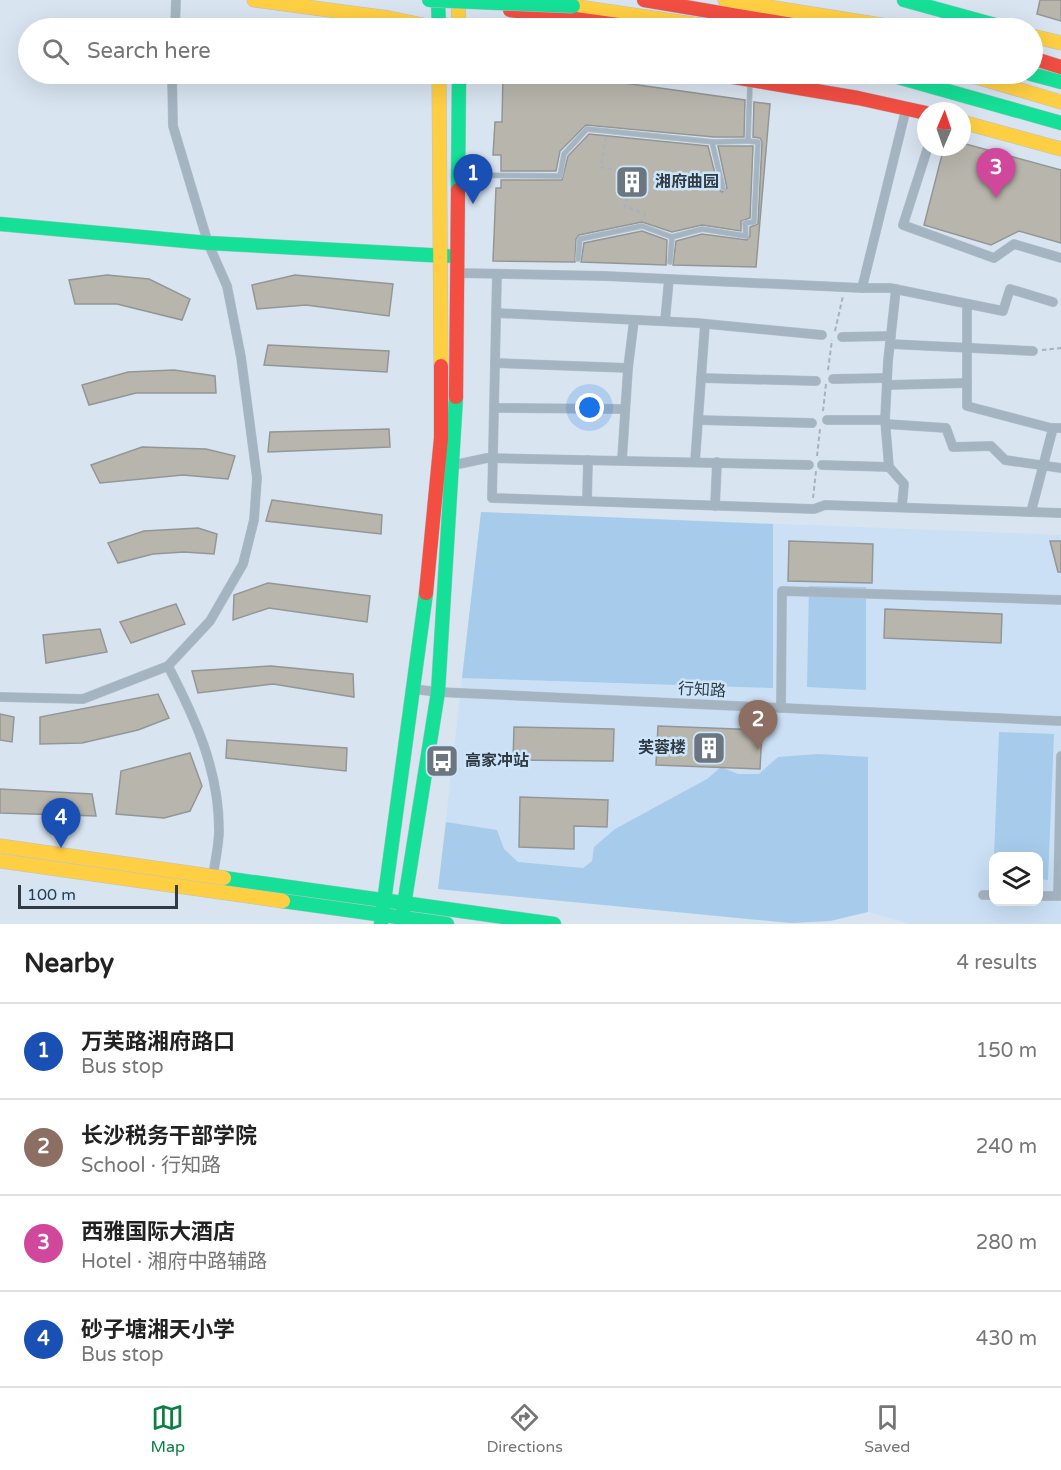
<!DOCTYPE html>
<meta charset="utf-8">
<style>
:root{--surface:#fff;--page:#f2f2f2;--text:#222;--muted:#767676;--line:#e0e0e0;--accent:#0b8043}
body{margin:0;font-family:"Varela Round","Noto Sans SC",sans-serif;background:var(--page);color:var(--text)}
.controls{position:absolute;right:18px;bottom:18px;display:grid;overflow:hidden;border-radius:12px;box-shadow:0 6px 24px #0002}
.controls button{width:54px;height:54px;display:grid;place-items:center;padding:0;border:0;border-bottom:2px solid var(--line);background:var(--surface);color:var(--text);font:30px sans-serif}
.compass{position:absolute;left:917px;top:102px;width:54px;height:54px;border-radius:50%;background:var(--surface);box-shadow:0 6px 24px #0002;rotate:2deg}
.scale{position:absolute;left:18px;bottom:15px;width:160px;box-sizing:border-box;padding-left:6px;border:3px solid #313b43;border-top:0;font-size:16px;line-height:21px;white-space:nowrap;color:#313b43;-webkit-text-stroke:4px #cde5fb;paint-order:stroke}
.you{position:absolute;left:590px;top:408px;width:21px;height:21px;margin:-15px;border:4px solid #fff;border-radius:50%;background:#1a73e8;box-shadow:0 0 0 9px #1a73e833}
.badge{display:grid;place-items:center;width:39px;height:39px;border-radius:50%;background:var(--accent);color:#fff;font-size:20px;font-weight:700}
.pin{position:absolute;translate:-50% -50px;filter:drop-shadow(0 2px 3px #0008)}
.pin::after{content:'';position:absolute;top:32px;width:21px;height:18px;background:inherit;clip-path:polygon(0 0,100% 0,50% 100%)}
.list{margin:0;padding:0;list-style:none}
h2{display:flex;justify-content:space-between;align-items:center;height:78px;margin:0;padding:0 24px;font-size:26px}
h2 small{font-size:20px;font-weight:400;color:var(--muted)}
.list li{display:grid;grid-template-columns:39px 1fr auto;gap:18px;align-items:center;box-sizing:border-box;height:96px;padding:0 24px;border-top:2px solid var(--line)}
.list b{display:block;font-size:22px;white-space:nowrap}
.list p{margin:0;font-size:20px;white-space:nowrap;color:var(--muted)}
.list em{font-size:20px;font-style:normal;color:var(--muted)}
.icon{flex:none;width:33px;height:33px;fill:none;stroke:currentColor;stroke-width:2;stroke-linecap:round;stroke-linejoin:round}
.map{position:relative;flex:none;width:1061px;height:924px;overflow:hidden}
.search{position:absolute;background:var(--surface);box-shadow:0 6px 24px #0002;left:18px;right:18px;top:18px;height:66px;display:flex;align-items:center;gap:15px;box-sizing:border-box;padding:0 21px;border-radius:33px;color:var(--muted);font-size:22px}
.sheet{height:462px;background:var(--surface)}
nav{display:flex;justify-content:space-around;align-items:center;box-sizing:border-box;height:84px;border-top:2px solid var(--line);background:var(--surface);font-size:16px;color:var(--muted)}
nav a{display:grid;justify-items:center;gap:3px}
nav .on{color:var(--accent)}
.map>svg:first-child{display:block}
.built{fill:#cbe0f5;fill-rule:evenodd}
.green{fill:#a7cbeb}
.building{fill:#b8b6ac;stroke:#939697;stroke-width:1.5}
.lines{fill:none;stroke-linecap:round;stroke-linejoin:round}
.lane-casing{stroke:#b8c2cc;stroke-width:6}
.street-casing{stroke:#b8c2cc;stroke-width:10}
.fast-casing{stroke:#b8c2cc;stroke-width:15}
.slow-casing{stroke:#b8c2cc;stroke-width:15}
.jam-casing{stroke:#b8c2cc;stroke-width:15}
.path{stroke:#a7b2bd;stroke-width:2;stroke-dasharray:4.5 3;stroke-linecap:butt}
.lane{stroke:#a5b4c1;stroke-width:4.5}
.street{stroke:#a5b4c1;stroke-width:9}
.fast{stroke:#16e098;stroke-width:14}
.slow{stroke:#ffcf43;stroke-width:14}
.jam{stroke:#f24e42;stroke-width:14}
.fast-bridge-casing{stroke:#b8c2cc;stroke-width:15;stroke-linecap:butt}
.fast-bridge{stroke:#16e098;stroke-width:14}
.labels{text-anchor:middle;dominant-baseline:central;stroke-width:5;stroke-linejoin:round;paint-order:stroke}
.poi-label{font-size:16px;font-weight:bold;fill:#313b43;stroke:#cde5fb;text-anchor:start}
.street-label{font-size:16px;fill:#313b43;stroke:#cde5fb}
</style>
<div class="map">
<svg width="1061" height="924" viewBox="0 0 1061 924">
<rect width="100%" height="100%" fill="#d8e4f0"/>
<path class="built" d="M481,512L1061,535V924H911L868,912L830,921L791,923L438,889ZM994,856H1038V902H994Z"/>
<g class="green">
<polygon points="481,512 773,524 773,688 462,678"/>
<polygon points="809,586 866,587 866,690 807,687"/>
<polygon points="999,732 1054,734 1048,880 1039,879 1038,856 994,856"/>
<polygon points="818,754 868,757 868,912 830,921 791,923 438,889 446,822 497,830 504,849 518,862 583,868 592,861 594,847 615,829 707,779 721,767 738,774 759,774 778,757"/>
</g>
<g class="building">
<polygon points="1040,0 1061,0 1061,21 1037,14"/>
<polygon points="503,74 560,74 745,100 744,137 714,137 586,125 560,151 556,171 501,171 501,155 493,155 495,122 502,122"/>
<polygon points="754,102 770,104 756,267 673,265 676,241 702,234 747,240 750,236 750,227 758,224 762,142 760,138 753,137"/>
<polygon points="589,134 708,146 719,189 722,192 727,188 718,146 753,146 750,218 741,221 741,231 702,225 672,232 642,222 579,235 576,239 575,262 493,261 496,188 501,188 501,180 562,180 568,156"/>
<polygon points="962,143 1061,170 1061,243 1019,231 991,245 924,225 944,147 962,147"/>
<polygon points="642,231 667,240 666,265 581,262 584,243"/>
<polygon points="107,275 149,279 190,299 182,320 117,304 75,304 69,280"/>
<polygon points="295,275 393,284 389,316 306,305 257,309 252,285"/>
<polygon points="268,345 389,351 387,372 264,365"/>
<polygon points="174,370 215,376 216,393 136,393 89,405 82,385 128,372"/>
<polygon points="389,429 390,447 268,452 270,432"/>
<polygon points="142,447 206,449 235,456 228,479 183,475 100,483 91,465"/>
<polygon points="272,500 382,515 381,534 266,521"/>
<polygon points="198,528 217,534 214,554 184,552 153,554 118,563 108,543 144,531"/>
<polygon points="789,541 873,544 872,583 788,581"/>
<polygon points="1050,541 1061,541 1061,572 1058,572"/>
<polygon points="268,583 370,596 367,622 269,608 233,620 234,595"/>
<polygon points="176,604 185,624 131,643 120,622"/>
<polygon points="885,609 1002,614 1001,643 884,638"/>
<polygon points="100,629 107,652 46,663 43,635"/>
<polygon points="271,666 353,674 354,697 273,684 198,693 192,671"/>
<polygon points="158,694 169,718 138,730 82,743 40,744 40,717"/>
<polygon points="0,714 14,717 12,742 0,740"/>
<polygon points="658,726 762,730 760,769 656,765"/>
<polygon points="514,727 614,729 613,761 513,760"/>
<polygon points="227,740 347,748 346,771 226,758"/>
<polygon points="190,753 202,786 190,811 164,818 116,814 121,771"/>
<polygon points="0,789 92,794 96,816 0,813"/>
<polygon points="520,797 608,800 607,827 574,826 574,849 519,847"/>
</g>
<g class="lines">
<defs>
<g id="lane">
<polyline points="712,142 723,188"/>
<polyline points="460,175 560,176 564,154 587,129 714,142 748,141 750,83"/>
<polyline points="578,259 580,239 642,226 672,237 702,229 746,236 745,223 754,222 758,142 748,141"/>
<polyline points="670,262 672,237"/>
</g>
<g id="street">
<polyline points="175,28 176,0"/>
<polyline points="906,109 862,288 890,288 1003,311 1010,289 1053,302"/>
<polyline points="928,147 903,225 994,258 1014,244 1061,258"/>
<polyline points="456,273 605,276 862,288"/>
<polyline points="497,274 492,498 814,509 825,505 1061,513"/>
<polyline points="896,289 888,361 885,420 889,467 904,484 902,506"/>
<polyline points="967,304 967,406 1051,428 1061,428"/>
<polyline points="496,313 697,323 822,335"/>
<polyline points="665,321 669,279"/>
<polyline points="842,337 891,336"/>
<polyline points="890,344 1033,351"/>
<polyline points="495,363 628,368 634,320"/>
<polyline points="701,378 816,381"/>
<polyline points="833,379 887,378"/>
<polyline points="887,385 967,383"/>
<polyline points="494,408 623,409"/>
<polyline points="698,420 812,423"/>
<polyline points="827,420 885,420"/>
<polyline points="886,424 946,428 953,447 991,446 1005,460 1061,468"/>
<polyline points="622,460 628,368"/>
<polyline points="695,462 705,324"/>
<polyline points="454,465 487,458 809,465"/>
<polyline points="822,465 889,467"/>
<polyline points="587,501 588,460"/>
<polyline points="715,506 717,462"/>
<polyline points="1031,512 1053,428"/>
<path d="M168,666C195,718 219,770 219,830C219,845 215,861 213,876"/>
<polyline points="413,689 438,692 1061,721"/>
<polyline points="0,697 83,699 168,666 210,621 243,564 254,520 257,478 241,357 227,286 208,243 173,126 172,74"/>
<polyline points="781,708 782,591 1061,600"/>
<polyline points="983,895 994,895"/>
<polyline points="1038,896 1061,896"/>
<polyline points="1058,896 1061,756"/>
</g>
<g id="fast">
<polyline points="438,0 439,28"/>
<polyline points="904,0 1006,28"/>
<polyline points="887,74 1061,123"/>
<polyline points="1031,74 1061,82"/>
<polyline points="458,190 459,74"/>
<polyline points="0,224 208,243 447,256"/>
<polyline points="224,878 554,924"/>
<polyline points="283,901 447,924"/>
<polyline points="381,924 426,593"/>
<polyline points="401,924 438,692 456,397"/>
</g>
<g id="slow">
<polyline points="254,0 389,18 437,28"/>
<polyline points="458,0 459,28"/>
<polyline points="725,0 900,28"/>
<polyline points="559,4 720,28"/>
<polyline points="1032,36 1061,43"/>
<polyline points="439,74 441,366"/>
<polyline points="966,74 1061,102"/>
<polyline points="962,122 1061,149"/>
<polyline points="0,846 224,878"/>
<polyline points="0,861 283,901"/>
</g>
<g id="jam">
<polyline points="644,0 810,28"/>
<polyline points="510,10 640,28"/>
<polyline points="1032,58 1061,67"/>
<polyline points="715,74 858,98 926,113"/>
<polyline points="456,397 458,190"/>
<polyline points="426,593 441,438 441,366"/>
</g>
</defs>
<use href="#lane" class="lane-casing"/>
<use href="#street" class="street-casing"/>
<use href="#fast" class="fast-casing"/>
<use href="#slow" class="slow-casing"/>
<use href="#jam" class="jam-casing"/>
<g class="path">
<polyline points="606,137 601,167 636,175 624,206 645,214 644,218"/>
<polyline points="835,331 843,296"/>
<polyline points="1042,350 1061,348"/>
<polyline points="828,370 832,340"/>
<polyline points="823,411 826,384"/>
<polyline points="817,456 820,429"/>
<polyline points="813,498 816,471"/>
</g>
<use href="#lane" class="lane"/>
<use href="#street" class="street"/>
<use href="#fast" class="fast"/>
<use href="#slow" class="slow"/>
<use href="#jam" class="jam"/>
<defs>
<polyline id="fast-bridge" points="429,0 573,6"/>
</defs>
<use href="#fast-bridge" class="fast-bridge-casing"/>
<use href="#fast-bridge" class="fast-bridge"/>
</g>
<defs>
<symbol id="building-square" viewBox="-11 -11 22 22"><rect x="-9" y="-9" width="18" height="18" rx="4" fill="#6b7680" stroke="#cde5fb"/><path d="M-4-6H4V6H1V3H-1V6H-4ZM-2.5-4.3h1.7v1.8h-1.7ZM.8-4.3h1.7v1.8H.8ZM-2.5-1h1.7V.8h-1.7ZM.8-1h1.7V.8H.8Z" fill="#fff"/></symbol>
<symbol id="bus-square" viewBox="-11 -11 22 22"><rect x="-9" y="-9" width="18" height="18" rx="4" fill="#6b7680" stroke="#cde5fb"/><path d="M-5-6H5V4H4V6H2V4H-2V6H-4V4H-5ZM-3.5-4V0h7V-4ZM-3.5 1.2v1.5H-2V1.2ZM2 1.2v1.5H3.5V1.2Z" fill="#fff"/></symbol>
</defs>
<g fill-rule="evenodd">
<use href="#building-square" x="613" y="163" width="38" height="38"/>
<use href="#building-square" x="690" y="729" width="38" height="38"/>
<use href="#bus-square" x="423" y="742" width="38" height="38"/>
</g>
<g class="labels">
<g class="poi-label">
<text x="655" y="182">湘府曲园</text>
<text x="686" y="748" text-anchor="end">芙蓉楼</text>
<text x="465" y="761">高家冲站</text>
</g>
<g class="street-label">
<text transform="translate(702 690) rotate(3)">行知路</text>
</g>
</g>
</svg>
<div class="controls">
<button><svg class="icon" aria-label="layers" viewBox="0 0 24 24"><path d="M12 4l9 5-9 5-9-5zM3 14l9 5 9-5"/></svg></button>
</div>
<svg class="compass" viewBox="-18 -18 36 36"><path d="M0-13l5 13h-10z" fill="#e53935"/><path d="M0 13l5-13h-10z" fill="#767676"/></svg>
<div class="scale">100 m</div>
<div class="you"></div>
<div class="pin badge" style="left:473px;top:204px;background:#1a4fb4">1</div>
<div class="pin badge" style="left:758px;top:750px;background:#8d6e63">2</div>
<div class="pin badge" style="left:996px;top:198px;background:#d1479c">3</div>
<div class="pin badge" style="left:61px;top:848px;background:#1a4fb4">4</div>
<div class="search"><svg class="icon" aria-label="search" viewBox="0 0 24 24"><circle cx="10" cy="10" r="6"/><path d="M15 15l6 6"/></svg>Search here</div>
</div>
<section class="sheet">
<h2>Nearby<small>4 results</small></h2>
<ul class="list">
<li><span class="badge" style="background:#1a4fb4">1</span><div><b>万芙路湘府路口</b><p>Bus stop</p></div><em>150 m</em></li>
<li><span class="badge" style="background:#8d6e63">2</span><div><b>长沙税务干部学院</b><p>School · 行知路</p></div><em>240 m</em></li>
<li><span class="badge" style="background:#d1479c">3</span><div><b>西雅国际大酒店</b><p>Hotel · 湘府中路辅路</p></div><em>280 m</em></li>
<li><span class="badge" style="background:#1a4fb4">4</span><div><b>砂子塘湘天小学</b><p>Bus stop</p></div><em>430 m</em></li>
</ul>
</section>
<nav>
<a class="on"><svg class="icon" aria-label="map" viewBox="0 0 24 24"><path d="M3 6l6-2 6 2 6-2v14l-6 2-6-2-6 2zM9 4v14M15 6v14"/></svg>Map</a>
<a><svg class="icon" aria-label="directions" viewBox="0 0 24 24"><path d="M12 3l9 9-9 9-9-9zM9 14v-3h6M13 9l2 2-2 2"/></svg>Directions</a>
<a><svg class="icon" aria-label="saved" viewBox="0 0 24 24"><path d="M7 4h10v16l-5-4-5 4z"/></svg>Saved</a>
</nav>
